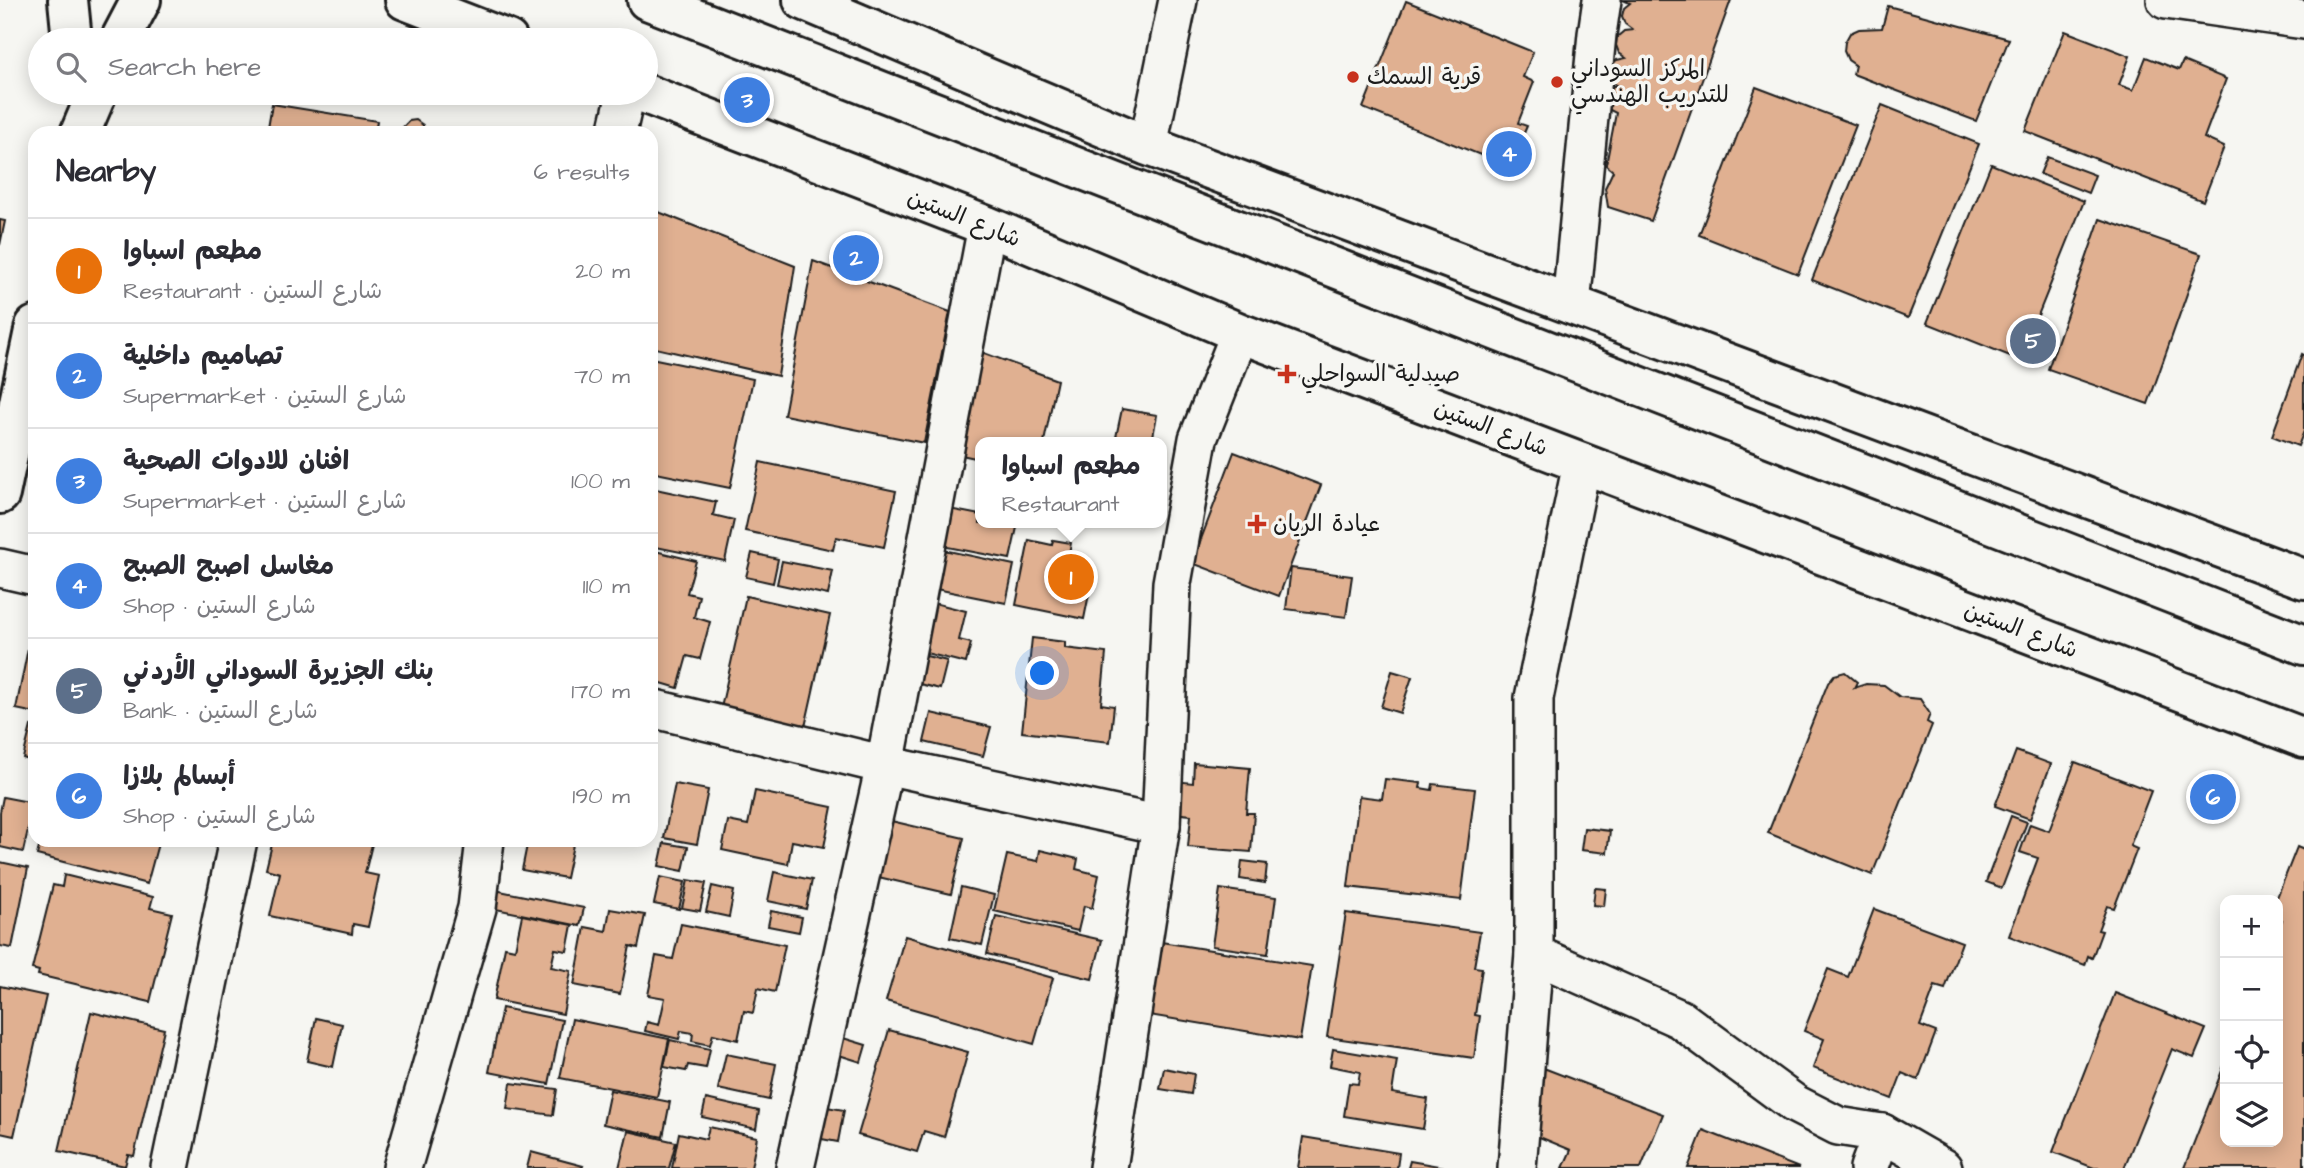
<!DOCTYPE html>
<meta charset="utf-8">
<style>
:root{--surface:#fff;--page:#f2f2f3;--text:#2b2b33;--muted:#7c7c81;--line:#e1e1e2;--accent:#c8321e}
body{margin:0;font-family:"Architects Daughter","Playpen Sans Arabic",sans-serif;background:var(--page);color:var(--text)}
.controls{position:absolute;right:21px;bottom:21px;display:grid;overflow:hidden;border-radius:14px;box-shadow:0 4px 18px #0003}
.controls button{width:63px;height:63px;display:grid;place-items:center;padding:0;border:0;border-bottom:2px solid var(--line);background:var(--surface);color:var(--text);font:35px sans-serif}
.you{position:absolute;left:1043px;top:674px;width:24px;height:24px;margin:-18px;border:5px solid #fff;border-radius:50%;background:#1a73e8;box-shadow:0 0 0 10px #1a73e833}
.badge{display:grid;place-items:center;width:46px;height:46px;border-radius:50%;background:var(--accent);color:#fff;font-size:23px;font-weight:700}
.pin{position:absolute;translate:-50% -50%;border:4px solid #fff;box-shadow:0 2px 7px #0006}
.popup{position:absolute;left:975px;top:437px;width:192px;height:91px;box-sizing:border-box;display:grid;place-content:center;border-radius:14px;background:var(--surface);filter:drop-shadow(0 2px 5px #0005);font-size:23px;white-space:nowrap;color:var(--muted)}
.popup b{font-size:26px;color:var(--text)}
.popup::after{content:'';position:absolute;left:50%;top:100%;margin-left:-14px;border:14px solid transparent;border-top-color:var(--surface)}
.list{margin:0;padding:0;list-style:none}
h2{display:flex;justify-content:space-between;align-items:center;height:91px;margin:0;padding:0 28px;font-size:30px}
h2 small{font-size:23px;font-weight:400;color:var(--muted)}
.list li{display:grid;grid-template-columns:46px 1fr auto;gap:21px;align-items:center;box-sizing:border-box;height:105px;padding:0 28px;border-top:2px solid var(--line)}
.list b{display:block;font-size:26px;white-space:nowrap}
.list p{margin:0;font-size:23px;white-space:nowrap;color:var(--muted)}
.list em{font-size:23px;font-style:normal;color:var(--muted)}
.icon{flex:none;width:38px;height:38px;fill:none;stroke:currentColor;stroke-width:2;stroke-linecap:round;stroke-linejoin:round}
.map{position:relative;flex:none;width:2304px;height:1168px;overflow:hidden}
.search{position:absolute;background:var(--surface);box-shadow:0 4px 18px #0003;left:28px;top:28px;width:630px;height:77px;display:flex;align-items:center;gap:18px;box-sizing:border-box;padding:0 24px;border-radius:38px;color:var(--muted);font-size:26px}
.panel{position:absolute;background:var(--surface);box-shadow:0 4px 18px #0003;left:28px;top:126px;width:630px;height:721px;border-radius:21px}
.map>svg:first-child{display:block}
.building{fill:#e0b091;stroke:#1c1c1c;stroke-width:2}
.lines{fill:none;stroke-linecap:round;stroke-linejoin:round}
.street-casing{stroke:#1c1c1c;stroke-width:42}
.secondary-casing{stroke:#1c1c1c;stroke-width:44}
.street{stroke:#f6f6f2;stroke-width:37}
.secondary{stroke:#f6f6f2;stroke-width:38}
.poi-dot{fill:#c8321e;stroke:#f6f6f2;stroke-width:2.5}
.labels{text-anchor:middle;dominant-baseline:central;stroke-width:7;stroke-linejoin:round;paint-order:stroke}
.poi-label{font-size:23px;fill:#1c1c1c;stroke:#f6f6f2;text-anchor:start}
.street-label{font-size:23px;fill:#1c1c1c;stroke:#f6f6f2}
</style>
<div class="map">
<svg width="2304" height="1168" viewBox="0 0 2304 1168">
<rect width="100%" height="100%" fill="#f6f6f2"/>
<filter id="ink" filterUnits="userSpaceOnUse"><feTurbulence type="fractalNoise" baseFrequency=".0143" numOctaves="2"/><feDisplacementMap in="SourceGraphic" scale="14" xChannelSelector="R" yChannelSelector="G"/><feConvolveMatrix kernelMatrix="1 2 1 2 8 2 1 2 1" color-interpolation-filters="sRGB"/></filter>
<g filter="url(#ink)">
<g class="building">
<polygon points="1623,0 1731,0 1651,221 1608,207 1605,188 1613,171 1606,165 1616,113 1608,109 1604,100 1607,92 1613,86 1618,86 1612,82 1608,74 1610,65 1617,60 1626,58 1619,53 1616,45 1617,37 1624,31 1633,30 1625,24 1622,16 1624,8 1630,3"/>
<polygon points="1406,1 1533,52 1523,77 1534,82 1518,123 1527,126 1518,147 1527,150 1518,170 1363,108"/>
<polygon points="1888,6 2009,39 1976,121 1853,74 1855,65 1848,60 1844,51 1845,42 1850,33 1859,29 1882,28"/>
<polygon points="2065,31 2130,56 2119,85 2133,90 2146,57 2179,70 2183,61 2226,79 2204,138 2224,147 2203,201 2025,131"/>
<polygon points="1756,87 1856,125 1798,274 1699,235"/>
<polygon points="272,104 377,121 375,133 267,133"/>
<polygon points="1882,105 1979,144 1908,318 1812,280"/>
<polygon points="416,120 423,125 424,133 404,133 403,127 409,121"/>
<polygon points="2047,157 2095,175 2088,193 2040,174"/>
<polygon points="1991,164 2084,201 2020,360 1927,323"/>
<polygon points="651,209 795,266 778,376 651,347"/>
<polygon points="2100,219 2201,254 2148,404 2048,369"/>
<polygon points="0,220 5,221 0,245"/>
<polygon points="813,261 950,312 924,443 784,415"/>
<polygon points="965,346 1057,380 1044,442 980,442 980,459 947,452"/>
<polygon points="2302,354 2304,355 2304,431 2298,446 2272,436"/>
<polygon points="651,358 753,379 730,488 651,472"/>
<polygon points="1122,409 1157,415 1152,442 1115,442"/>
<polygon points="1234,452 1321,485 1279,596 1192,563"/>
<polygon points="760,462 896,491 884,547 836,537 833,550 745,531"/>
<polygon points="651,488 716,502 713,515 734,520 725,561 651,546"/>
<polygon points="944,508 980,515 980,523 1018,523 1010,559 937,545"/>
<polygon points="1029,540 1052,545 1053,540 1071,543 1066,569 1093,574 1084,619 1016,605"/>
<polygon points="939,549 1014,565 1006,603 931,588"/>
<polygon points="651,550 696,561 687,593 699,596 694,617 710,622 700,659 687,656 678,688 651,680"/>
<polygon points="752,553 778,559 773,583 746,577"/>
<polygon points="782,561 833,571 828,595 777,584"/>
<polygon points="1291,568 1352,576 1346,617 1286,609"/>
<polygon points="746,596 830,615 805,727 721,708"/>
<polygon points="930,602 966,611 959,640 971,643 966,663 918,651"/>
<polygon points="1032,638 1065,642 1065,648 1106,653 1101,704 1114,706 1110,742 1022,732"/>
<polygon points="29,643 35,645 35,713 16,709"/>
<polygon points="918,654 947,661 940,689 911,682"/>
<polygon points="1392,671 1412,677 1400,713 1381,707"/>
<polygon points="1845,672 1857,682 1854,688 1866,684 1884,685 1900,697 1920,699 1930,714 1927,722 1932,725 1872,875 1768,833 1828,683 1834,675"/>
<polygon points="931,713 991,727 983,756 924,742"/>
<polygon points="31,726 35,727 35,762 23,758"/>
<polygon points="2016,751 2051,764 2030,819 1995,806"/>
<polygon points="2075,762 2151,791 2130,846 2137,849 2114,908 2107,906 2098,930 2102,931 2092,958 2088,956 2085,965 2009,936 2038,858 2020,852 2030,824 2049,831"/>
<polygon points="1194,763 1250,768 1246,813 1254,813 1251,852 1188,847 1191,815 1172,813 1175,781 1193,783"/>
<polygon points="1385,779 1421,783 1420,788 1432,790 1433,784 1475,789 1461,900 1348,887 1359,796 1382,799"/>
<polygon points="675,784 708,790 697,844 664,838"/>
<polygon points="755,791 832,807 824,847 792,841 788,864 722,850 728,821 748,825"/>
<polygon points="3,797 34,803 23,852 0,847 0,812"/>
<polygon points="2011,816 2027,822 2002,888 1986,882"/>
<polygon points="887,820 964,838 951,894 874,876"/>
<polygon points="1584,828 1610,831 1607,853 1581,850"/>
<polygon points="41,840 159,840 147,884 37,855"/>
<polygon points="273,840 373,840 365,873 379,876 368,927 353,924 352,934 270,916 280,873 266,869"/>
<polygon points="528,840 574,840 566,878 522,870"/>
<polygon points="664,843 688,847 683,871 659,866"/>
<polygon points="2297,847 2304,850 2304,1168 2184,1168 2225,1063 2225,1142 2278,1142 2278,930 2282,920 2278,918 2278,900 2276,900"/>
<polygon points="1040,850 1078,859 1076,869 1099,875 1092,908 1084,906 1078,931 994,911 1007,855 1038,861"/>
<polygon points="1242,861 1267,864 1265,883 1240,879"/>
<polygon points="0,862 28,868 12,948 0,946"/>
<polygon points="774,872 812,880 806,909 768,901"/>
<polygon points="64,875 153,897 150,908 172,913 150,1002 38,975 39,971 32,969 53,885 62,887"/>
<polygon points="660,877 685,882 679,909 654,904"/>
<polygon points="688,880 706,883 700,911 682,908"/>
<polygon points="712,886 734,891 729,917 706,912"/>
<polygon points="961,887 994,895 982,945 950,938"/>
<polygon points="1595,888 1606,889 1604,906 1593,905"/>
<polygon points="1220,889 1276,897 1268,954 1212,946"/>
<polygon points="495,890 584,908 580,926 491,908"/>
<polygon points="610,909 645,915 638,948 630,946 620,994 574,985 585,927 606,931"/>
<polygon points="1874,909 1962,942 1945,989 1935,986 1920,1026 1936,1032 1918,1080 1902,1073 1892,1099 1813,1068 1824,1039 1804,1031 1828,969 1848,977"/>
<polygon points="771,911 802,917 799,932 768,926"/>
<polygon points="1346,913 1480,932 1474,967 1482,968 1475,1015 1480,1016 1474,1058 1327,1037"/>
<polygon points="522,915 572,925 567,951 555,949 551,967 571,971 563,1014 494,1000 505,947 515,949"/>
<polygon points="996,916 1102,940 1092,979 987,954"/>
<polygon points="681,924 785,945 775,992 758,988 753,1013 744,1011 738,1040 713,1034 710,1045 692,1041 693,1033 681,1031 679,1039 645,1031 647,1022 659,1025 665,998 648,995 656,956 673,959"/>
<polygon points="905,936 1053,978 1034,1044 886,1001"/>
<polygon points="1155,941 1312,966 1300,1040 1143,1014"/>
<polygon points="0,986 46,996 14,1136 0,1133"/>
<polygon points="2115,993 2206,1029 2194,1058 2172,1049 2124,1168 2094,1168 2053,1152"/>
<polygon points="502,1008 562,1020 549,1084 489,1072"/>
<polygon points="91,1012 164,1029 134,1156 128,1155 125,1166 59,1151"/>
<polygon points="316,1018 342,1024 333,1067 307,1061"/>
<polygon points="572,1019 669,1039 657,1097 560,1078"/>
<polygon points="889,1030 968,1052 944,1137 924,1131 917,1152 858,1135"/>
<polygon points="843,1038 866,1045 861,1062 839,1055"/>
<polygon points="670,1040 710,1049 706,1068 688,1065 686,1071 664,1067"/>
<polygon points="1333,1049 1397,1060 1392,1093 1428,1099 1423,1129 1344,1116 1349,1083 1358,1084 1360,1072 1330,1066"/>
<polygon points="726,1054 776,1064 769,1100 718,1089"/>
<polygon points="1541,1067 1663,1114 1641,1168 1563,1168 1571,1150 1537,1136"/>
<polygon points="1164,1068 1194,1074 1191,1094 1160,1089"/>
<polygon points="511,1083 557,1089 553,1115 507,1109"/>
<polygon points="610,1090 670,1102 663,1137 603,1124"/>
<polygon points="706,1099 759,1111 756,1129 702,1117"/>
<polygon points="821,1106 844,1110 838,1142 816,1138"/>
<polygon points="709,1127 757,1137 751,1168 672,1168 679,1133 706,1139"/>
<polygon points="1703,1130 1799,1168 1688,1168"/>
<polygon points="628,1131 676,1142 669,1168 619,1168"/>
<polygon points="1303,1137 1399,1153 1397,1168 1298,1168"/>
<polygon points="531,1152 583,1166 582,1168 527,1168"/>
<polygon points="1410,1161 1450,1168 1408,1168"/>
</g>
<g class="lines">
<defs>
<g id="street">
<polyline points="2166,0 2304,20"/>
<polyline points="617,133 626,93"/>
<polyline points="1148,146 1178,0"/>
<polyline points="1571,305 1597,34 1602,0"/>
<polyline points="0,568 35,576"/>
<polyline points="651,708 885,765 1161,825"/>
<polyline points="1534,954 1680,1019 1795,1104 1838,1126 1882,1133 1943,1168"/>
<polyline points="170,1168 238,840"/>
<polyline points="402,1168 477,908 485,840"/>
<polyline points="795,1168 885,765 987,226"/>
<polyline points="1108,1168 1161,825 1172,583 1198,439 1240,333"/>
<polyline points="1517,1168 1534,954 1534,698 1582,463"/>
<polyline points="1869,1168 1882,1133"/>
</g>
<g id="secondary">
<polyline points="68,0 72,40"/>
<polyline points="405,0 508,40"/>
<polyline points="647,0 2304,645"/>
<polyline points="803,0 1148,146 2304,579"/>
<polyline points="120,40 141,0"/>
<polyline points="643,93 987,226 1240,333 2304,738"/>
<polyline points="80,133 97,93"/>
<polyline points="0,494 35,326"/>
</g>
</defs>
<use href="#street" class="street-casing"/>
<use href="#secondary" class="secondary-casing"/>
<use href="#street" class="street"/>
<use href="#secondary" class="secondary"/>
</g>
</g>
<g class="poi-dot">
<circle cx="1353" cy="77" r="7"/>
<circle cx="1557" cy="82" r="7"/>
<path d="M1283.5 363.5h7v7h7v7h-7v7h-7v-7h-7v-7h7z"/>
<path d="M1253.5 513.5h7v7h7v7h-7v7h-7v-7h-7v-7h7z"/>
</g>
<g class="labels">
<g class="poi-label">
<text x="1571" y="69">المركز السوداني<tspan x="1571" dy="26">للتدريب الهندسي</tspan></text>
<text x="1367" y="77">قرية السمك</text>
<text x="1301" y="374">صيدلية السواحلي</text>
<text x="1273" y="524">عيادة الريان</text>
</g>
<g class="street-label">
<text transform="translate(964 218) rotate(22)">شارع الستين</text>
<text transform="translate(1491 428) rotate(21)">شارع الستين</text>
<text transform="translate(2021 630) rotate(21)">شارع الستين</text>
</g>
</g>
</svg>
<div class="controls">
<button>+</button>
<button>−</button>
<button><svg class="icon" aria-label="locate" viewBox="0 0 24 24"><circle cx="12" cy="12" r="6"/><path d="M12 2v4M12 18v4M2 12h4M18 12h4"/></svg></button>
<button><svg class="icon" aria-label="layers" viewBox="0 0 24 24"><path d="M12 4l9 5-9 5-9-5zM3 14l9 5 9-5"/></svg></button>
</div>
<div class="you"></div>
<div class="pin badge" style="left:1071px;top:577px;background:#e8710a">1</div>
<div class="popup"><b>مطعم اسباوا</b>Restaurant</div>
<div class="pin badge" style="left:856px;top:258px;background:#3f7fe0">2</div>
<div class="pin badge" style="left:747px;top:100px;background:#3f7fe0">3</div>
<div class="pin badge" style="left:1509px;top:154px;background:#3f7fe0">4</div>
<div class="pin badge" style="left:2033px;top:341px;background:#5c6f8a">5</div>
<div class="pin badge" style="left:2213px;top:797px;background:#3f7fe0">6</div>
<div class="search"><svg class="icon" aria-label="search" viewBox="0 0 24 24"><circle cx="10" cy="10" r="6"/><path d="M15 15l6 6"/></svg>Search here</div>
<section class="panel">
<h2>Nearby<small>6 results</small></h2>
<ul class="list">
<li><span class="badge" style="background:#e8710a">1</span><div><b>مطعم اسباوا</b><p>Restaurant · شارع الستين</p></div><em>20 m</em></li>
<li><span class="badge" style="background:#3f7fe0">2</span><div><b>تصاميم داخلية</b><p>Supermarket · شارع الستين</p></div><em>70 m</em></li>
<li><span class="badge" style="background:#3f7fe0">3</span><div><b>افنان للادوات الصحية</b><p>Supermarket · شارع الستين</p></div><em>100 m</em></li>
<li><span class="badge" style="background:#3f7fe0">4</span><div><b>مغاسل اصبح الصبح</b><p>Shop · شارع الستين</p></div><em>110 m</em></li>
<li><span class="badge" style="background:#5c6f8a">5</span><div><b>بنك الجزيرة السوداني الأردني</b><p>Bank · شارع الستين</p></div><em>170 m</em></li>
<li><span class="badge" style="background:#3f7fe0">6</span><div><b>أبسالم بلازا</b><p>Shop · شارع الستين</p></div><em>190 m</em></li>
</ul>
</section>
</div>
